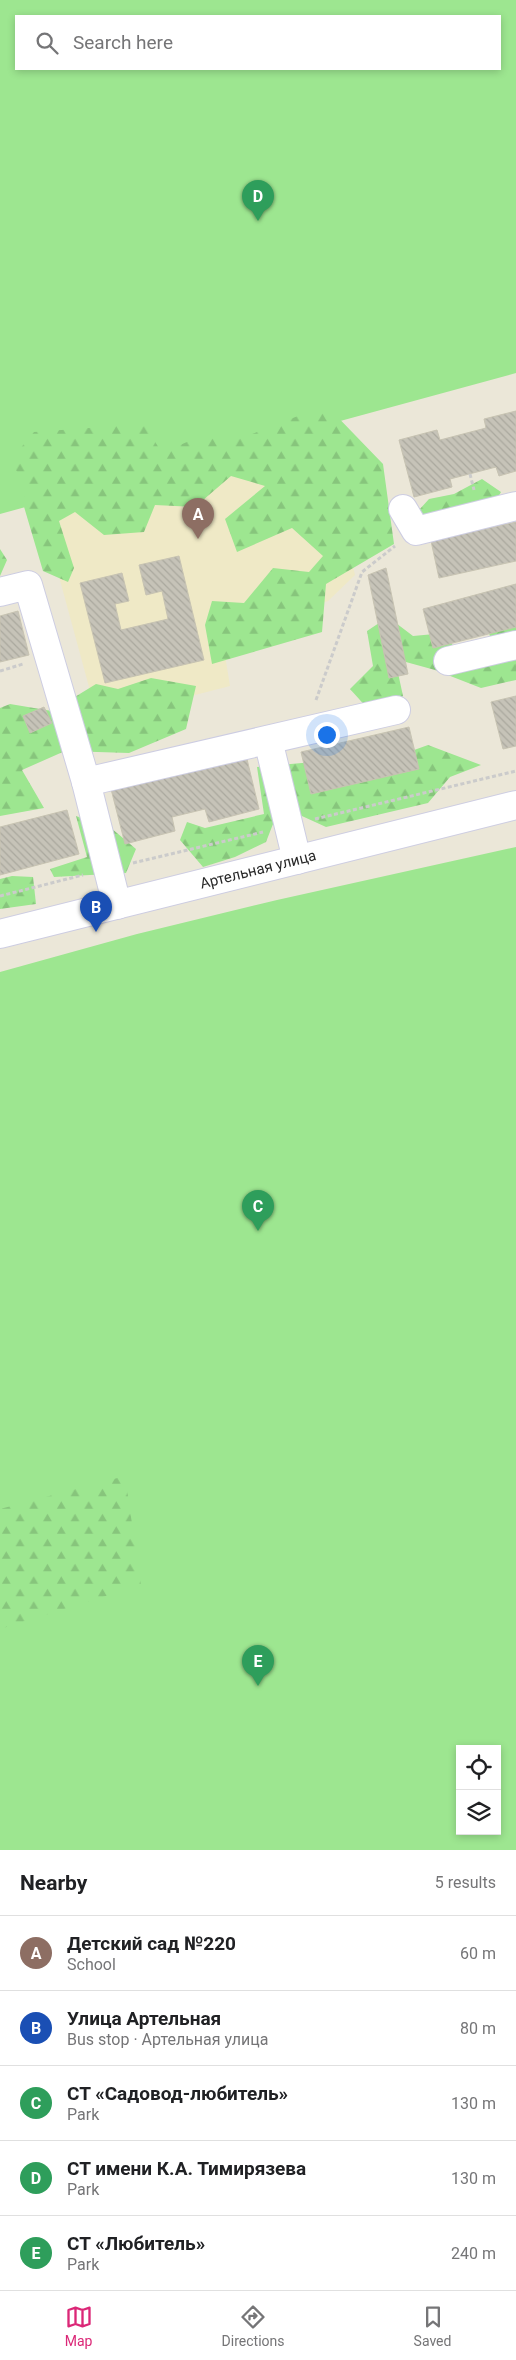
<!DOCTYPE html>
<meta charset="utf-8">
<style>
:root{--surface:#fff;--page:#f2f2f2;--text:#202124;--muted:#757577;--line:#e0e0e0;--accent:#db2777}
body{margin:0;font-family:Roboto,sans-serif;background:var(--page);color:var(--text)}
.controls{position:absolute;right:15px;bottom:15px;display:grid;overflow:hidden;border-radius:0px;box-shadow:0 2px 8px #0003}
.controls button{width:45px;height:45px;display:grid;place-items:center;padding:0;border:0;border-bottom:1px solid var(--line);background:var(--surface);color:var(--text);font:25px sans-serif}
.you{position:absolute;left:326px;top:734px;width:18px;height:18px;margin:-12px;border:4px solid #fff;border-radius:50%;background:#1a73e8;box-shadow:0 0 0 8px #1a73e833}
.badge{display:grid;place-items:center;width:32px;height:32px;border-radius:50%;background:var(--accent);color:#fff;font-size:16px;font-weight:700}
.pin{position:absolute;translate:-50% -41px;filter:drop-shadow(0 1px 2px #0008)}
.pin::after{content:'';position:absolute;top:26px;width:18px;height:15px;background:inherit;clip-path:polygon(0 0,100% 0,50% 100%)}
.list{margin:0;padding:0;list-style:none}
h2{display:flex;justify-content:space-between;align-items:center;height:65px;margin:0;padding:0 20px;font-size:21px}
h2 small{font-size:16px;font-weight:400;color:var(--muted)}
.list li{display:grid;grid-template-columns:32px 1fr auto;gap:15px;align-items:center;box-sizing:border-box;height:75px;padding:0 20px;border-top:1px solid var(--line)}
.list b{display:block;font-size:19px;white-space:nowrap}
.list p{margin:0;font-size:16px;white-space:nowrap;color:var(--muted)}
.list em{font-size:16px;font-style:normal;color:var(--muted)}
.icon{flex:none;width:28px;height:28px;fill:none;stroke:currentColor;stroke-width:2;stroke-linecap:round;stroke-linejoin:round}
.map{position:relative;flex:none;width:516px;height:1850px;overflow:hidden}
.search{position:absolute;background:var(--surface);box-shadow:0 2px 8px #0003;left:15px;right:15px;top:15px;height:55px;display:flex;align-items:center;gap:12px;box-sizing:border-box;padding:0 18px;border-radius:0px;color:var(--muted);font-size:19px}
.sheet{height:440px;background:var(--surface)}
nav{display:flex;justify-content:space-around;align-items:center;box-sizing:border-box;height:70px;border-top:1px solid var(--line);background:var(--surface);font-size:14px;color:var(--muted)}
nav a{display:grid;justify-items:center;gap:2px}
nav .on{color:var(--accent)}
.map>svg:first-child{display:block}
.education{fill:#efe9c6}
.green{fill:#9de690;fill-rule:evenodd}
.forest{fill:url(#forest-firs)}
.building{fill:url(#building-back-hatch);stroke:#c7c3b2}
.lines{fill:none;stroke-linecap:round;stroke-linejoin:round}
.minor-casing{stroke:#cdcde2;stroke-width:30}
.path{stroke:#cbcbcb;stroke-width:3;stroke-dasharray:4 2.5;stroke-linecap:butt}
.minor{stroke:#fff;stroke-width:28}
.labels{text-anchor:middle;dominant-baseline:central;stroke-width:4;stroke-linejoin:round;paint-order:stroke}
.street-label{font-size:15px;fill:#282828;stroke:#fff}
</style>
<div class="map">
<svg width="516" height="1850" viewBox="0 0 516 1850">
<defs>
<pattern id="forest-firs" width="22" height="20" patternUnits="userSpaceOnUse" patternTransform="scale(1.25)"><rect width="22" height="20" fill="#9de690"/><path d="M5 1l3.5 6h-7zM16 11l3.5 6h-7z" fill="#87c57c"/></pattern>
<pattern id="building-back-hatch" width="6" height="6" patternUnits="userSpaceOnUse" patternTransform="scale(1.25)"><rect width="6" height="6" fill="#c6c3b8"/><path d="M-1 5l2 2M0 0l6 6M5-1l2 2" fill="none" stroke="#aaa89e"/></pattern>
</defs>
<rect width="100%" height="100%" fill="#ebe7d8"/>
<polygon class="education" points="321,427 355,575 328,601 222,637 230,686 98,720 39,503"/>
<g class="green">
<path d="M0,0H516V373L0,514ZM16,16H500V69H16Z"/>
<path d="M516,847V1850H0V972L137,934L277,900ZM460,1749H497V1831H460Z"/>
</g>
<g class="forest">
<polygon points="326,405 383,464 394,544 326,584 322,632 212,664 205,625 212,601 244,603 273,568 309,572 323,556 292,528 237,552 225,519 265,486 231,476 195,507 155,505 144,532 104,535 75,512 59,521 74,568 68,582 43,571 22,500 31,488 9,462 34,432 144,424 162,453 205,434 242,438"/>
<polygon points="482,479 501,492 485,520 439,529 419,510 429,499 454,494"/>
<polygon points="0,549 7,560 0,576"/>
<polygon points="388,617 413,636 445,633 464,663 495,656 486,621 516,620 516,680 481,688 435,670 395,659 403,696 378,720 350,689 373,666 367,631"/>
<polygon points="151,678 196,686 186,729 129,753 65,751 22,770 44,808 0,816 0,708 10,704 52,711 96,684 118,689"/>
<polygon points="428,745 481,765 450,777 428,803 326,827 280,806 266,842 235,857 203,867 180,840 187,822 205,828 264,814 257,767 403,754"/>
<polygon points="76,816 111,828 136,849 126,873 54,877 50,869 87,857"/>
<polygon points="12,876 33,877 36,904 0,909 0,879"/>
<polygon points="125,1476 141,1585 0,1629 0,1509"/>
</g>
<g class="building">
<polygon points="516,411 516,471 499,476 496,467 450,479 452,487 414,497 399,440 437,430 440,440 486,428 484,419"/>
<polygon points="516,522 516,561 439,578 431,541"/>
<polygon points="179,556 204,660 105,683 80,583 122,573 129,601 115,604 121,630 168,619 162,591 146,595 139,565"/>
<polygon points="386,568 408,674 389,678 368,575"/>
<polygon points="516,584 516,627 433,648 423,609"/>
<polygon points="18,611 29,655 0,662 0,616"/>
<polygon points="516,696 516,746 503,749 491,702"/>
<polygon points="44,707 52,723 30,733 23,716"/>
<polygon points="409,727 419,769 311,794 301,752"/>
<polygon points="246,755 259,809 209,822 205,809 172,817 175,831 125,844 111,789"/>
<polygon points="67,810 79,854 0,875 0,827"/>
</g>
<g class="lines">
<defs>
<g id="minor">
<polyline points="403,509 416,531 516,506"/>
<polyline points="0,592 28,585 86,782 117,905"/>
<polyline points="448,661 516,645"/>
<polyline points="268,740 297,860"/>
<polyline points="86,782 396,710"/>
<path id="s1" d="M0,934L516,805"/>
</g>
</defs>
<use href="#minor" class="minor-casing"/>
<g class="path">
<polyline points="470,474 474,490"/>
<polyline points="0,671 23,664"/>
<polyline points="316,700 362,572 395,546"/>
<polyline points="315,819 516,771"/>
<polyline points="133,863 263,832"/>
<polyline points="0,896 83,875"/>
</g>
<use href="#minor" class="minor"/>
</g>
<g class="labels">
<g class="street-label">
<text stroke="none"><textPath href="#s1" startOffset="266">Артельная улица</textPath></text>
</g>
</g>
</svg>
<div class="controls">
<button><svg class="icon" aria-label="locate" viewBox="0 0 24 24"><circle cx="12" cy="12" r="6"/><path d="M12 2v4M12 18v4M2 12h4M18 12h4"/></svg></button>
<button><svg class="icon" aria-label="layers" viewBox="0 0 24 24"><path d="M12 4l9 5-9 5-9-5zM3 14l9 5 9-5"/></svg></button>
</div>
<div class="you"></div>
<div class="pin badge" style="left:198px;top:539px;background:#8d6e63">A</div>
<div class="pin badge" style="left:96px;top:932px;background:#1a4fb4">B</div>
<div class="pin badge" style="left:258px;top:1231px;background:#2e9e5b">C</div>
<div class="pin badge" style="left:258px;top:221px;background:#2e9e5b">D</div>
<div class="pin badge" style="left:258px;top:1686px;background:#2e9e5b">E</div>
<div class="search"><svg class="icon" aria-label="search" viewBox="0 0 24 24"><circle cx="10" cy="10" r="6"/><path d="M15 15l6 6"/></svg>Search here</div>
</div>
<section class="sheet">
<h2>Nearby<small>5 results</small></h2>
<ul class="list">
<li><span class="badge" style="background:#8d6e63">A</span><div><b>Детский сад №220</b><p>School</p></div><em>60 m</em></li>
<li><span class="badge" style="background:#1a4fb4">B</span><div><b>Улица Артельная</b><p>Bus stop · Артельная улица</p></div><em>80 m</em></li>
<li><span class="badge" style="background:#2e9e5b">C</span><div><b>СТ «Садовод-любитель»</b><p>Park</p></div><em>130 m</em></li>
<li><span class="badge" style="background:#2e9e5b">D</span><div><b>СТ имени К.А. Тимирязева</b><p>Park</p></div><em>130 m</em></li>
<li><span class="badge" style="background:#2e9e5b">E</span><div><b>СТ «Любитель»</b><p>Park</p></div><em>240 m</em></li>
</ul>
</section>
<nav>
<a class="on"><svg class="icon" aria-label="map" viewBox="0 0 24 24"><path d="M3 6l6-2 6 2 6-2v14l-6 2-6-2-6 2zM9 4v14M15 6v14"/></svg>Map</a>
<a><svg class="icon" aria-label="directions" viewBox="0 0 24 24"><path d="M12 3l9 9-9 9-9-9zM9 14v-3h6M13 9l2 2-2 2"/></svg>Directions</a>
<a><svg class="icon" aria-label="saved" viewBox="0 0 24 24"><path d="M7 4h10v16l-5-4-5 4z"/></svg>Saved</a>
</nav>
